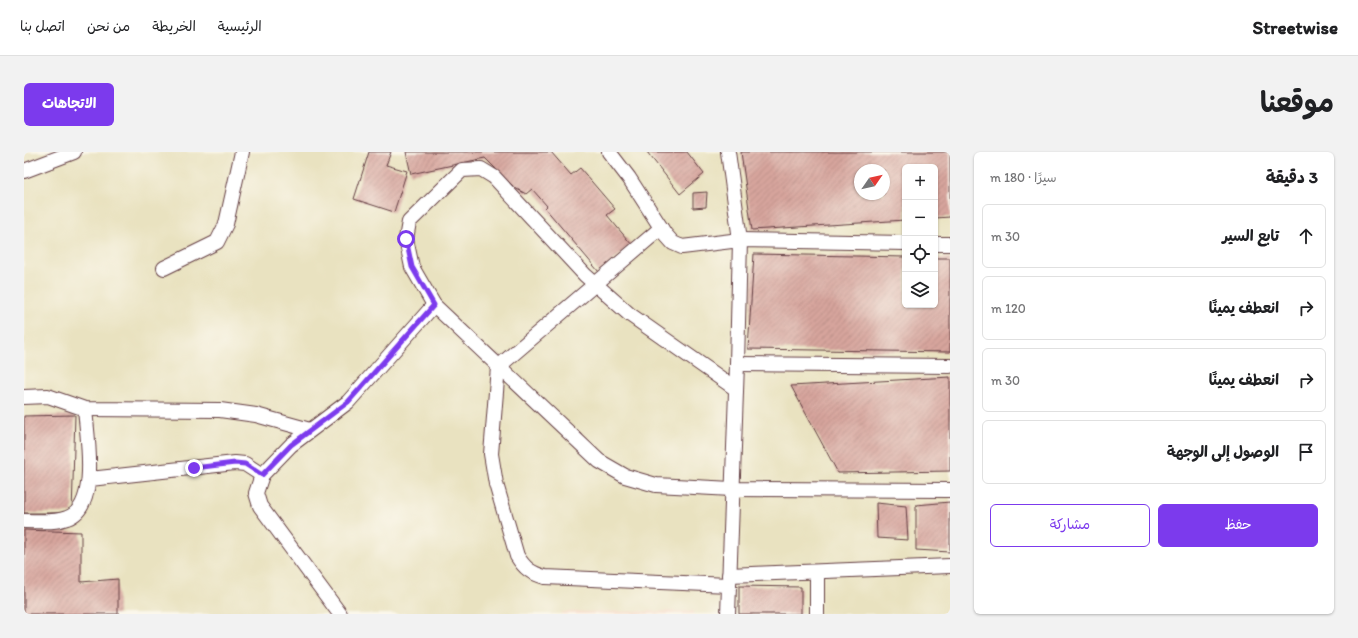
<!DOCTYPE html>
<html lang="ar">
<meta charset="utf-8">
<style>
:root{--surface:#fff;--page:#f2f2f2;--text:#202124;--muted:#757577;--line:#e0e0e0;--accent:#7c3aed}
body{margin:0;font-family:Itim,"Playpen Sans Arabic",sans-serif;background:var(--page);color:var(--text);direction:rtl}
.controls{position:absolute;right:12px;top:12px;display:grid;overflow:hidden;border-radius:6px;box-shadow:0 1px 3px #0004}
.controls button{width:36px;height:36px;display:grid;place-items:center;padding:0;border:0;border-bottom:1px solid var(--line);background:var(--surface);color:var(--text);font:20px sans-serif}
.compass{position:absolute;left:830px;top:12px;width:36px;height:36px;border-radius:50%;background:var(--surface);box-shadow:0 1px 3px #0004;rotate:56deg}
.stop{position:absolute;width:12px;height:12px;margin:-9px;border:3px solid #7c3aed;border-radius:50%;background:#fff}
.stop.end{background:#7c3aed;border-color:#fff;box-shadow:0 1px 4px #0008}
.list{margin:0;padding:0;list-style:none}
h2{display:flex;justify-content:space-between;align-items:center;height:52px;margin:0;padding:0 16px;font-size:17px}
h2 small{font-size:13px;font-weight:400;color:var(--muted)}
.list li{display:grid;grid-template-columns:26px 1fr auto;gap:12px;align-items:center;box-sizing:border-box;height:64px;margin:0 8px 8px;padding:0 8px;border:1px solid var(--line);border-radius:6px}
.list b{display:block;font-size:15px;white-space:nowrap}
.list em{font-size:13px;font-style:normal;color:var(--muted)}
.actions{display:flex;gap:8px;padding:12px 16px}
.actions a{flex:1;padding:9px 0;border:1px solid var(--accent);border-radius:6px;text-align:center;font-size:14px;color:var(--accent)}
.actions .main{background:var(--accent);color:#fff}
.icon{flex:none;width:22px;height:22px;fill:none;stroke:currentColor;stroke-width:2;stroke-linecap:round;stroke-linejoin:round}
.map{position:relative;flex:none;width:926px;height:462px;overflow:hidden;direction:ltr;border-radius:6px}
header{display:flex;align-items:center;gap:24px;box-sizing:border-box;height:56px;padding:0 20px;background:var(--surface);border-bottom:1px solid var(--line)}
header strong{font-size:19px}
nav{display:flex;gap:22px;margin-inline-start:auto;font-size:14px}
.intro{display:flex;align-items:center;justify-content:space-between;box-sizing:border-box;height:96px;padding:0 24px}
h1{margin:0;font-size:28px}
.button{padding:10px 18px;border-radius:6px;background:var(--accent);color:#fff;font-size:14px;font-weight:700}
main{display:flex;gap:24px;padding:0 24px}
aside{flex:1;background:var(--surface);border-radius:6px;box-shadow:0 1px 3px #0004}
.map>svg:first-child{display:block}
.built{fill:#f5d3c1}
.building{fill:url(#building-hatch);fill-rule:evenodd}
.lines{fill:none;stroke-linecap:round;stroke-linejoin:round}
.street-casing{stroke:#623c41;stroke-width:16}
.street{stroke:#fff;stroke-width:14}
.route{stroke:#7c3aed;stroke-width:5}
</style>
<header>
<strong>Streetwise</strong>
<nav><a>الرئيسية</a><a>الخريطة</a><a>من نحن</a><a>اتصل بنا</a></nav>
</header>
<div class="intro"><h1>موقعنا</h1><a class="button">الاتجاهات</a></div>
<main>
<aside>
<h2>3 دقيقة<small>سيرًا · 180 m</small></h2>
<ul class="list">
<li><svg class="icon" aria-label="ahead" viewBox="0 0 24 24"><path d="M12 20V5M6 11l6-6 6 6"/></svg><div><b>تابع السير</b></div><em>30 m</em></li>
<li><svg class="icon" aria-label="right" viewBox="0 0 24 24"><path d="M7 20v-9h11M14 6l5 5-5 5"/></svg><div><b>انعطف يمينًا</b></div><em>120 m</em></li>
<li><svg class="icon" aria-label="right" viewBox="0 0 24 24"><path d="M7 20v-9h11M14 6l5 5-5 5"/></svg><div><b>انعطف يمينًا</b></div><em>30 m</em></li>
<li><svg class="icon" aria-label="arrive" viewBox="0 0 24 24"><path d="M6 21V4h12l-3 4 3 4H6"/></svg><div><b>الوصول إلى الوجهة</b></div></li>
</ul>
<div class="actions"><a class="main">حفظ</a><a>مشاركة</a></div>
</aside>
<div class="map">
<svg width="926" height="462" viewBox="0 0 926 462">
<defs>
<pattern id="building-hatch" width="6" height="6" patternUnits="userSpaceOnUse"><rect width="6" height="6" fill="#d7a59d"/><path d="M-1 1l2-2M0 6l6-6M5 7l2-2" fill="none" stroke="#b08680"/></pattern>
</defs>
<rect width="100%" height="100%" fill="#fbf7ec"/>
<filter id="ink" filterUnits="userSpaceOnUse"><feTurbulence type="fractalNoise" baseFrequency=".025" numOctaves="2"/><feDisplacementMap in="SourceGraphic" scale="8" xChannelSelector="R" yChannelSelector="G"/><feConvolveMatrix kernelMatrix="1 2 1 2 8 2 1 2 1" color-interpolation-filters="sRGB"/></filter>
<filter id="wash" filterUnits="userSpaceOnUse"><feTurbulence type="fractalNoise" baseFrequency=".012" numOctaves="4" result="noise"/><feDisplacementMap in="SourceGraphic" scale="16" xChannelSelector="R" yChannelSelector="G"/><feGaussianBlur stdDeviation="0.9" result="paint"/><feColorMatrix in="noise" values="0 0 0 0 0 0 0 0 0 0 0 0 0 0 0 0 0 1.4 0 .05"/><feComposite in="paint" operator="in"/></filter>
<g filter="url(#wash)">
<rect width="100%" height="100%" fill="#e9e2c0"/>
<polygon class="built" points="670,459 670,462 538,462 538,460"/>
<g id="blocks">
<g class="building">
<polygon points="345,0 367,0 362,13 383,19 370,60 330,47"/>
<polygon points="382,0 527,0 547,23 556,16 591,57 583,63 608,93 575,120 521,56 523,54 508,37 502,42 491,36 461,6 387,22"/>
<polygon points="623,0 663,0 680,22 656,42"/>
<path d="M717,0H926V65L911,66V15H881V68L728,78ZM836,18H860V42H836Z"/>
<polygon points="683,40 682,55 669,56 669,41"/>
<polygon points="730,102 881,105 881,153 911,153 911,106 926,106 926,200 724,197"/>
<polygon points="926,225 926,319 814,321 767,234"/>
<polygon points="51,263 48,361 0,361 0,264"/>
<polygon points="926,350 926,400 892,398 892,353"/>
<polygon points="852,351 882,354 884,388 853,386"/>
<polygon points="0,378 57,380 57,430 94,427 94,462 0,462"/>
<polygon points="715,434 777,435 777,462 715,462"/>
</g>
</g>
</g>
<g filter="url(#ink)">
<use href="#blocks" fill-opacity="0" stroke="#623c41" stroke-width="1"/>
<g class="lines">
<defs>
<g id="street">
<polyline points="585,0 605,26 641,82 649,91 658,95 716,88 881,91"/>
<polyline points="0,19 50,0"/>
<path d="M637,76L474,215L467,302L472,332L493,404C501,417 507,421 521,425L705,433"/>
<polyline points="911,92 926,92"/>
<polyline points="140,116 193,90 202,72 218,0"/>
<polyline points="713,212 926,214"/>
<polyline points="712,237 605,162 561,123 470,25 457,17 438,18 385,70 382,87 388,115 410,153 575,309 601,324 632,333 708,337 926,338"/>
<polyline points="0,245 24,244 61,257 196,258 232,263 286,278"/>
<polyline points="66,327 211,311 221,312 238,323"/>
<path d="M0,369C14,369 30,371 43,366C76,355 63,284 61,257"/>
<polyline points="705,423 926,414"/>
<polyline points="316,462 236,354 232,341 238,323 267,293 324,250 410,153"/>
<polyline points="704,462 713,212 716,88 704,0"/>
<polyline points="793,462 793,421"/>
</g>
</defs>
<use href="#street" class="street-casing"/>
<use href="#street" class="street"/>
</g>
</g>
<g class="lines" filter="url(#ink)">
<polyline class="route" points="170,316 211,311 221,312 238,323 267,293 324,250 410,153 388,115 382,87"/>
</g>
</svg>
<div class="controls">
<button>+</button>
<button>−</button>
<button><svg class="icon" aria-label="locate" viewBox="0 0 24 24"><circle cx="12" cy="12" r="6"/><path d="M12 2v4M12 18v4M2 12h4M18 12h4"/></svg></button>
<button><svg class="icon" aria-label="layers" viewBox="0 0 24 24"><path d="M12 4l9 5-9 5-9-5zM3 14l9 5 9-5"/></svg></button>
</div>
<svg class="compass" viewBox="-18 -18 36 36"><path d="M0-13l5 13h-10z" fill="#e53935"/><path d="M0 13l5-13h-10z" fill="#757577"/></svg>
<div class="stop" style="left:382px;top:87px"></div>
<div class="stop end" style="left:170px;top:316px"></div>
</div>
</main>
